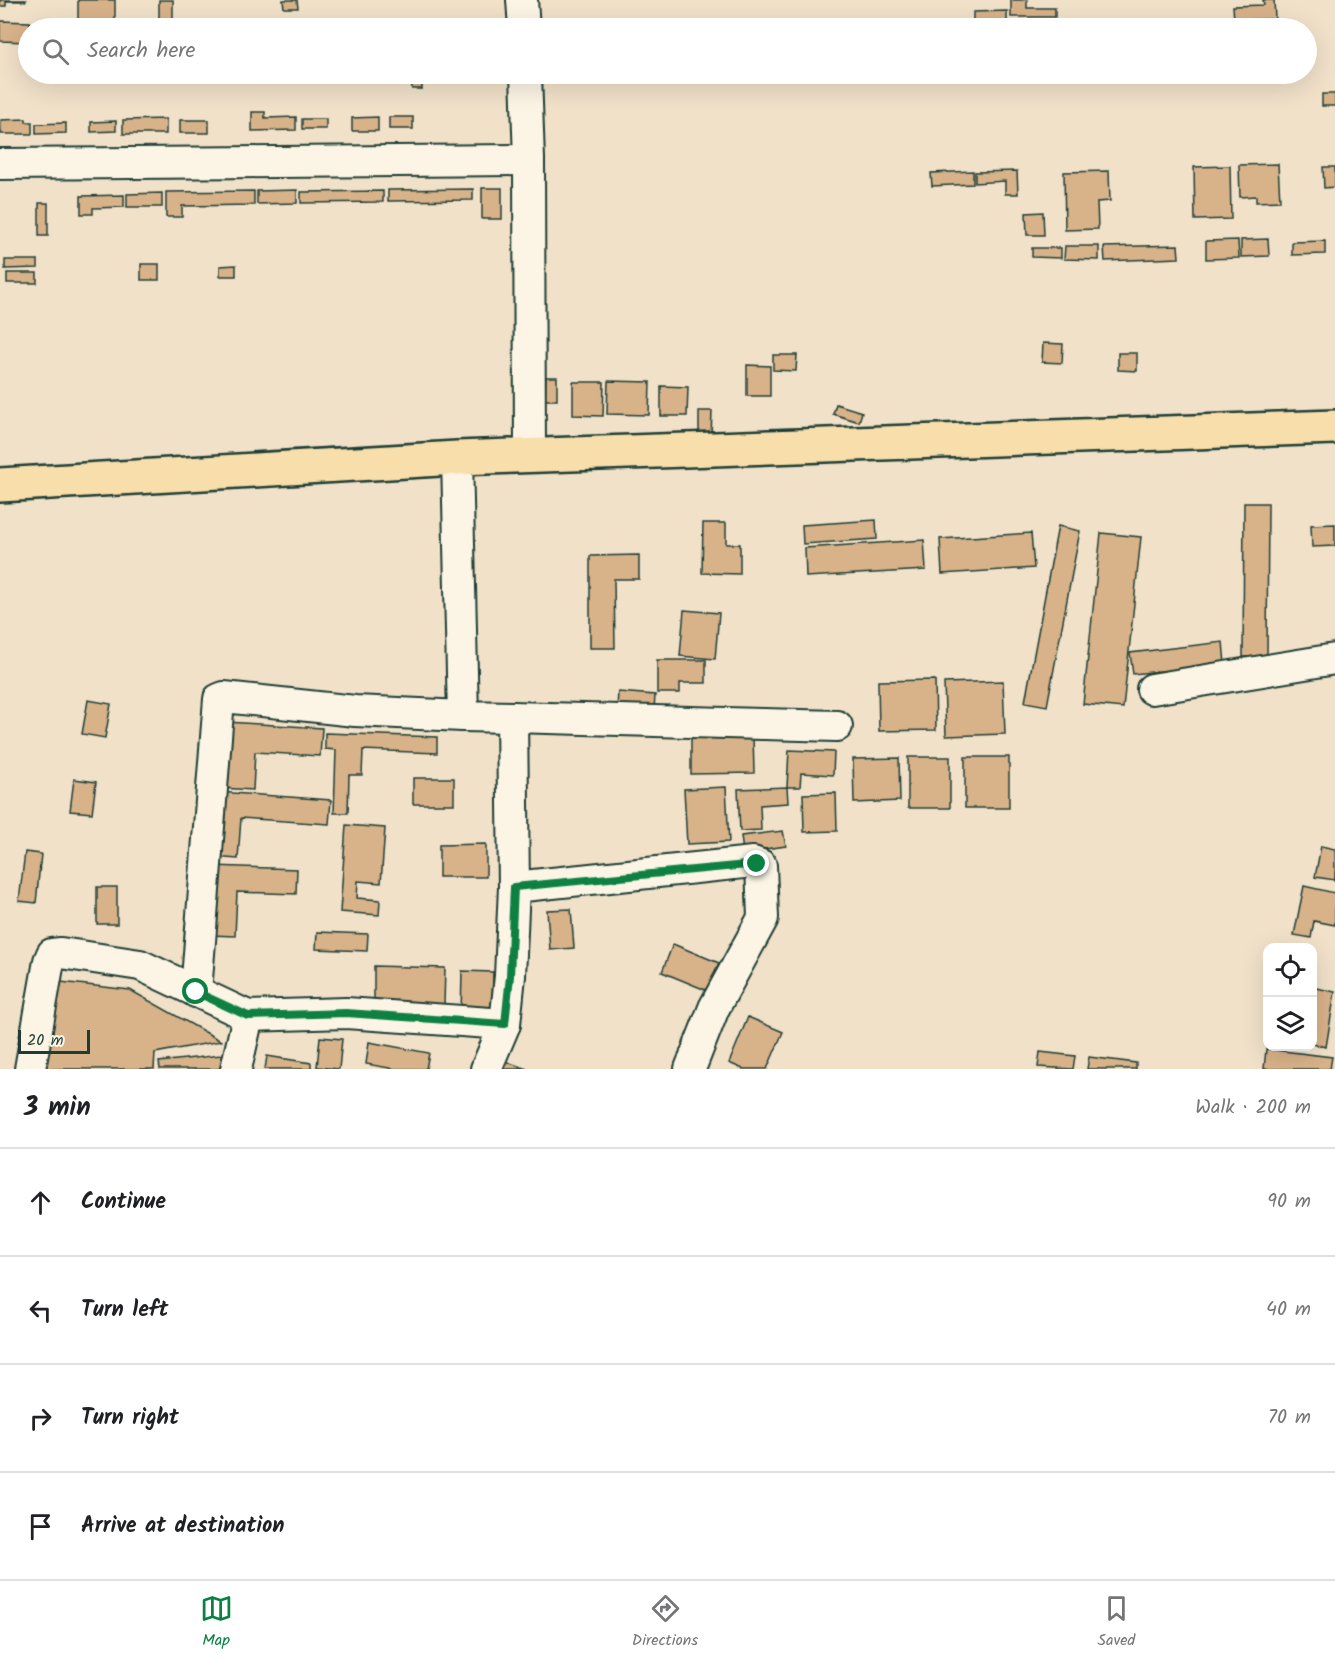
<!DOCTYPE html>
<meta charset="utf-8">
<style>
:root{--surface:#fff;--page:#f6f6f6;--text:#202124;--muted:#757577;--line:#e0e0e0;--accent:#0b8043}
body{margin:0;font-family:Kalam,sans-serif;background:var(--page);color:var(--text)}
.controls{position:absolute;right:18px;bottom:18px;display:grid;overflow:hidden;border-radius:12px;box-shadow:0 6px 24px #0002}
.controls button{width:54px;height:54px;display:grid;place-items:center;padding:0;border:0;border-bottom:2px solid var(--line);background:var(--surface);color:var(--text);font:30px sans-serif}
.scale{position:absolute;left:18px;bottom:15px;width:72px;box-sizing:border-box;padding-left:6px;border:3px solid #1f3d34;border-top:0;font-size:16px;line-height:21px;white-space:nowrap;color:#1f3d34;-webkit-text-stroke:4px #fcf5e5;paint-order:stroke}
.stop{position:absolute;width:18px;height:18px;margin:-14px;border:4px solid #0b8043;border-radius:50%;background:#fff}
.stop.end{background:#0b8043;border-color:#fff;box-shadow:0 2px 6px #0008}
.list{margin:0;padding:0;list-style:none}
h2{display:flex;justify-content:space-between;align-items:center;height:78px;margin:0;padding:0 24px;font-size:26px}
h2 small{font-size:20px;font-weight:400;color:var(--muted)}
.list li{display:grid;grid-template-columns:39px 1fr auto;gap:18px;align-items:center;box-sizing:border-box;height:108px;padding:0 24px;border-top:2px solid var(--line)}
.list b{display:block;font-size:22px;white-space:nowrap}
.list em{font-size:20px;font-style:normal;color:var(--muted)}
.icon{flex:none;width:33px;height:33px;fill:none;stroke:currentColor;stroke-width:2;stroke-linecap:round;stroke-linejoin:round}
.map{position:relative;flex:none;width:1335px;height:1069px;overflow:hidden}
.search{position:absolute;background:var(--surface);box-shadow:0 6px 24px #0002;left:18px;right:18px;top:18px;height:66px;display:flex;align-items:center;gap:15px;box-sizing:border-box;padding:0 21px;border-radius:33px;color:var(--muted);font-size:22px}
.sheet{height:510px;background:var(--surface)}
nav{display:flex;justify-content:space-around;align-items:center;box-sizing:border-box;height:84px;border-top:2px solid var(--line);background:var(--surface);font-size:16px;color:var(--muted)}
nav a{display:grid;justify-items:center;gap:3px}
nav .on{color:var(--accent)}
.map>svg:first-child{display:block}
.building{fill:#d8b289;stroke:#1f3d34;stroke-width:1.5}
.lines{fill:none;stroke-linecap:round;stroke-linejoin:round}
.minor-casing{stroke:#1f3d34;stroke-width:34}
.major-casing{stroke:#1f3d34;stroke-width:38}
.minor{stroke:#fcf5e5;stroke-width:30}
.major{stroke:#f8deab;stroke-width:33}
.route{stroke:#0b8043;stroke-width:8}
</style>
<div class="map">
<svg width="1335" height="1069" viewBox="0 0 1335 1069">
<rect width="100%" height="100%" fill="#f1e1c9"/>
<filter id="ink" filterUnits="userSpaceOnUse"><feTurbulence type="fractalNoise" baseFrequency=".0167" numOctaves="2"/><feDisplacementMap in="SourceGraphic" scale="12" xChannelSelector="R" yChannelSelector="G"/><feConvolveMatrix kernelMatrix="1 2 1 2 8 2 1 2 1" color-interpolation-filters="sRGB"/></filter>
<g filter="url(#ink)">
<g class="building">
<polygon points="0,0 26,0 26,1 6,1 6,6 0,6"/>
<rect x="78" y="0" width="37" height="23"/>
<rect x="159" y="0" width="14" height="19"/>
<polygon points="283,0 297,0 298,8 284,8"/>
<polygon points="1011,0 1027,0 1027,8 1055,8 1055,17 1011,17"/>
<polygon points="1263,0 1274,0 1275,19 1234,20 1233,6 1264,5"/>
<polygon points="1007,11 1007,22 973,23 973,12"/>
<rect x="281" y="19" width="9" height="9"/>
<rect x="251" y="20" width="5" height="8"/>
<polygon points="0,21 30,22 28,42 0,41"/>
<polygon points="298,21 308,21 308,26 336,26 336,28 298,28"/>
<polygon points="424,26 424,28 384,28 384,27"/>
<polygon points="411,74 422,74 422,89 412,89"/>
<rect x="1322" y="94" width="13" height="12"/>
<polygon points="252,112 265,112 265,118 296,117 296,130 252,131"/>
<polygon points="378,117 378,131 352,131 352,118"/>
<rect x="389" y="117" width="24" height="12"/>
<polygon points="26,119 26,122 32,122 32,134 1,134 1,120"/>
<polygon points="166,119 166,134 123,134 123,120"/>
<rect x="302" y="119" width="24" height="10"/>
<rect x="180" y="120" width="29" height="13"/>
<polygon points="116,121 116,131 91,132 91,122"/>
<polygon points="66,123 66,133 36,134 36,124"/>
<polygon points="1278,164 1280,201 1256,202 1256,196 1240,197 1239,165"/>
<polygon points="1230,166 1231,219 1195,220 1194,167"/>
<polygon points="1323,167 1335,167 1335,187 1324,188"/>
<polygon points="973,171 973,184 932,186 931,173"/>
<polygon points="1017,171 1018,194 1005,194 1005,181 975,183 975,172"/>
<polygon points="1109,171 1110,201 1097,202 1098,229 1065,230 1064,172"/>
<rect x="482" y="188" width="20" height="31"/>
<polygon points="473,189 473,200 388,201 388,190"/>
<polygon points="297,190 297,203 257,204 257,191"/>
<polygon points="254,191 254,205 182,206 182,217 166,217 166,192"/>
<polygon points="383,191 383,202 301,203 301,192"/>
<polygon points="162,193 162,207 127,207 127,194"/>
<polygon points="124,195 124,207 93,208 93,214 81,214 81,196"/>
<rect x="39" y="203" width="9" height="33"/>
<polygon points="1043,212 1044,235 1027,235 1026,213"/>
<polygon points="1268,239 1269,256 1241,257 1241,240"/>
<polygon points="1238,240 1239,258 1206,259 1206,241"/>
<polygon points="1325,241 1325,254 1292,255 1292,242"/>
<polygon points="1178,245 1179,258 1105,261 1104,247"/>
<polygon points="1065,246 1099,246 1099,260 1064,259"/>
<polygon points="1032,248 1061,248 1061,258 1032,257"/>
<polygon points="5,260 38,260 38,268 5,269"/>
<rect x="141" y="264" width="18" height="16"/>
<polygon points="236,265 236,276 220,276 220,266"/>
<rect x="7" y="273" width="30" height="10"/>
<polygon points="1043,343 1063,344 1062,363 1042,362"/>
<polygon points="1118,353 1137,353 1137,371 1118,370"/>
<polygon points="773,355 797,355 796,371 773,370"/>
<polygon points="747,365 770,366 770,396 747,396"/>
<polygon points="546,377 557,377 557,400 545,400"/>
<polygon points="608,381 650,382 649,415 607,414"/>
<polygon points="573,382 604,382 603,416 573,415"/>
<polygon points="661,386 688,387 687,416 661,416"/>
<polygon points="836,404 862,412 859,422 833,414"/>
<polygon points="699,411 712,411 711,436 699,435"/>
<polygon points="1244,503 1268,503 1267,657 1243,657"/>
<polygon points="876,520 877,539 803,544 802,525"/>
<polygon points="703,523 726,523 726,544 740,544 740,574 702,573"/>
<polygon points="1335,524 1335,546 1312,547 1311,525"/>
<polygon points="1058,526 1080,531 1047,706 1025,702"/>
<polygon points="1031,533 1034,568 942,574 940,539"/>
<polygon points="1101,533 1141,537 1123,708 1083,704"/>
<polygon points="924,540 926,570 806,577 805,548"/>
<polygon points="639,555 639,579 614,579 615,648 590,648 590,556"/>
<polygon points="684,610 719,613 715,659 680,656"/>
<polygon points="1223,642 1225,664 1133,674 1130,653"/>
<polygon points="657,660 706,660 706,683 680,683 680,693 657,693"/>
<polygon points="935,680 936,730 879,731 878,681"/>
<polygon points="1003,681 1005,734 946,736 944,683"/>
<polygon points="618,692 655,695 654,710 617,708"/>
<polygon points="88,700 111,704 105,738 82,734"/>
<polygon points="226,722 322,728 320,756 255,752 253,790 221,788"/>
<polygon points="325,733 437,737 437,753 363,750 362,775 349,775 348,813 334,813 336,750 325,749"/>
<polygon points="753,736 754,773 691,774 691,737"/>
<polygon points="789,750 834,752 833,775 801,773 800,787 787,787"/>
<rect x="908" y="757" width="42" height="51"/>
<rect x="965" y="757" width="44" height="51"/>
<polygon points="899,758 900,801 854,803 853,759"/>
<rect x="413" y="778" width="41" height="26"/>
<polygon points="74,779 96,782 92,813 70,811"/>
<polygon points="726,787 729,842 687,844 684,789"/>
<polygon points="787,787 788,803 760,805 761,830 740,831 738,789"/>
<polygon points="218,792 331,800 329,824 241,818 238,859 213,857"/>
<polygon points="836,793 837,831 804,832 803,794"/>
<polygon points="346,825 385,828 381,883 358,881 357,898 380,900 379,915 340,912"/>
<polygon points="783,831 786,846 743,852 741,836"/>
<polygon points="486,844 486,877 439,877 439,845"/>
<polygon points="1321,846 1335,849 1335,880 1315,877"/>
<polygon points="25,852 41,854 36,903 19,901"/>
<polygon points="212,866 297,869 296,894 237,892 235,936 210,935"/>
<polygon points="1304,886 1335,893 1335,925 1314,921 1311,938 1294,935"/>
<rect x="97" y="887" width="20" height="37"/>
<polygon points="571,909 574,948 550,950 547,910"/>
<polygon points="317,932 368,934 367,951 316,949"/>
<polygon points="673,944 719,963 708,991 662,972"/>
<polygon points="374,966 445,968 444,1005 374,1004"/>
<polygon points="462,971 493,972 492,1016 461,1016"/>
<polygon points="52,981 130,990 221,1041 155,1053 154,1069 46,1069"/>
<polygon points="1312,987 1335,992 1326,1047 1312,1044"/>
<polygon points="748,1017 783,1032 767,1069 743,1069 729,1063"/>
<polygon points="320,1037 342,1039 339,1069 317,1067"/>
<polygon points="369,1042 429,1053 426,1069 395,1069 366,1064"/>
<polygon points="1266,1049 1332,1057 1330,1069 1264,1069"/>
<polygon points="1040,1052 1075,1056 1073,1069 1038,1067"/>
<polygon points="221,1055 223,1069 160,1069 159,1062"/>
<polygon points="267,1056 311,1063 311,1069 265,1069"/>
<polygon points="1089,1057 1136,1063 1136,1069 1087,1069"/>
<polygon points="499,1059 527,1069 495,1069"/>
</g>
<g class="lines">
<defs>
<g id="minor">
<polyline points="522,0 524,28"/>
<polyline points="526,74 529,160 530,456"/>
<polyline points="0,164 529,160"/>
<polyline points="457,458 463,716 512,717 514,887 510,976 505,1024 486,1069"/>
<polyline points="1152,689 1335,659"/>
<polyline points="512,717 837,726"/>
<polyline points="514,887 753,862 761,865 763,918 714,1008 690,1069"/>
<polyline points="196,992 219,699 224,697 355,711 463,716"/>
<polyline points="30,1069 49,961 52,954 61,953 140,965 248,1016 346,1013 505,1024"/>
<polyline points="236,1069 248,1016"/>
</g>
<polyline id="major" points="0,485 457,458 1335,427"/>
</defs>
<use href="#minor" class="minor-casing"/>
<use href="#major" class="major-casing"/>
<use href="#minor" class="minor"/>
<use href="#major" class="major"/>
</g>
</g>
<g class="lines" filter="url(#ink)">
<polyline class="route" points="196,992 248,1016 346,1013 505,1024 510,976 514,887 757,864"/>
</g>
</svg>
<div class="controls">
<button><svg class="icon" aria-label="locate" viewBox="0 0 24 24"><circle cx="12" cy="12" r="6"/><path d="M12 2v4M12 18v4M2 12h4M18 12h4"/></svg></button>
<button><svg class="icon" aria-label="layers" viewBox="0 0 24 24"><path d="M12 4l9 5-9 5-9-5zM3 14l9 5 9-5"/></svg></button>
</div>
<div class="scale">20 m</div>
<div class="stop" style="left:196px;top:992px"></div>
<div class="stop end" style="left:757px;top:864px"></div>
<div class="search"><svg class="icon" aria-label="search" viewBox="0 0 24 24"><circle cx="10" cy="10" r="6"/><path d="M15 15l6 6"/></svg>Search here</div>
</div>
<section class="sheet">
<h2>3 min<small>Walk · 200 m</small></h2>
<ul class="list">
<li><svg class="icon" aria-label="ahead" viewBox="0 0 24 24"><path d="M12 20V5M6 11l6-6 6 6"/></svg><div><b>Continue</b></div><em>90 m</em></li>
<li><svg class="icon" aria-label="left" viewBox="0 0 24 24"><path d="M17 20v-9H6M10 6l-5 5 5 5"/></svg><div><b>Turn left</b></div><em>40 m</em></li>
<li><svg class="icon" aria-label="right" viewBox="0 0 24 24"><path d="M7 20v-9h11M14 6l5 5-5 5"/></svg><div><b>Turn right</b></div><em>70 m</em></li>
<li><svg class="icon" aria-label="arrive" viewBox="0 0 24 24"><path d="M6 21V4h12l-3 4 3 4H6"/></svg><div><b>Arrive at destination</b></div></li>
</ul>
</section>
<nav>
<a class="on"><svg class="icon" aria-label="map" viewBox="0 0 24 24"><path d="M3 6l6-2 6 2 6-2v14l-6 2-6-2-6 2zM9 4v14M15 6v14"/></svg>Map</a>
<a><svg class="icon" aria-label="directions" viewBox="0 0 24 24"><path d="M12 3l9 9-9 9-9-9zM9 14v-3h6M13 9l2 2-2 2"/></svg>Directions</a>
<a><svg class="icon" aria-label="saved" viewBox="0 0 24 24"><path d="M7 4h10v16l-5-4-5 4z"/></svg>Saved</a>
</nav>
